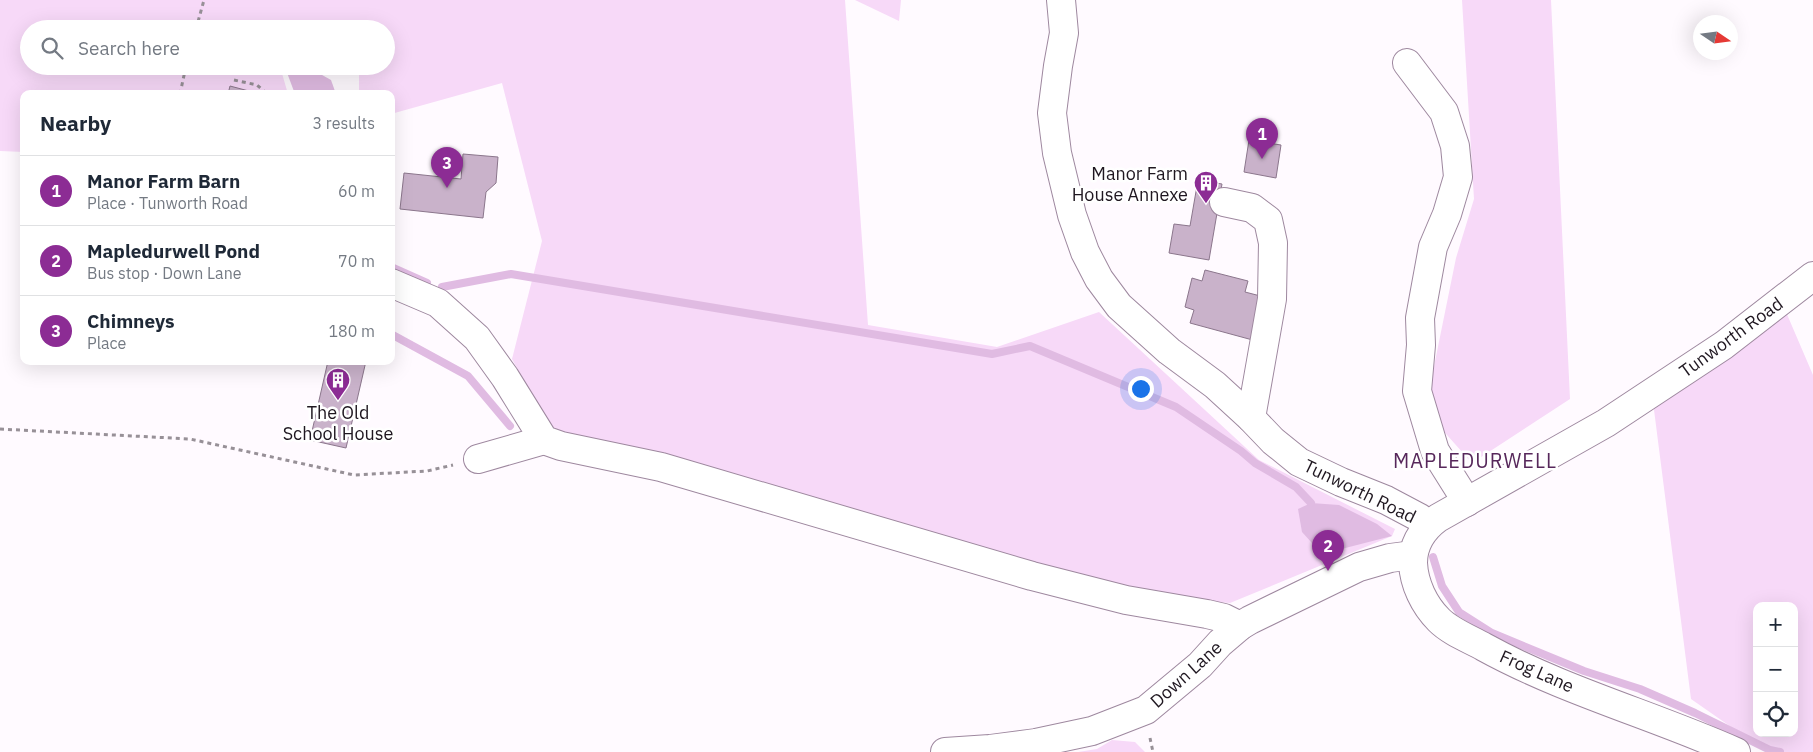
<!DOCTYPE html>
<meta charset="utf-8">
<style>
:root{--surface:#fff;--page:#f2f2f3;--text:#1f2937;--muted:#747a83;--line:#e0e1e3;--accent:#8c2c94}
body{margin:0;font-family:"IBM Plex Sans",sans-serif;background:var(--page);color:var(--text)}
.controls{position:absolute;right:15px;bottom:15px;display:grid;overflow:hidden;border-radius:10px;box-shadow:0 5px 20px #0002}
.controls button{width:45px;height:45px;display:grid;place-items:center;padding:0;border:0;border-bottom:1px solid var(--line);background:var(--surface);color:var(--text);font:25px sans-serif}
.compass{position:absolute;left:1693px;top:15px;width:45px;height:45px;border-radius:50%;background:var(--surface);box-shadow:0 5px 20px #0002;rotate:103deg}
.you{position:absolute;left:1140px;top:388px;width:18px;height:18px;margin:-12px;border:4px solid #fff;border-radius:50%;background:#1a73e8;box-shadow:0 0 0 8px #1a73e833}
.badge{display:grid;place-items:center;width:32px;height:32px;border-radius:50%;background:var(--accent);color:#fff;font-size:16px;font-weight:700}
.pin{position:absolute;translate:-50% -41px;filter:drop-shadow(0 1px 2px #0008)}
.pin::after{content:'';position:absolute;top:26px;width:18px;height:15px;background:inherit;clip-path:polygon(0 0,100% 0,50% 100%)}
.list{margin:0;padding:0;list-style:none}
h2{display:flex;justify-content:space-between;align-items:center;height:65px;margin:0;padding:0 20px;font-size:21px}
h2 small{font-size:16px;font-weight:400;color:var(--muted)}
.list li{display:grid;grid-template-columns:32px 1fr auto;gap:15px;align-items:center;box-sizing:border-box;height:70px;padding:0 20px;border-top:1px solid var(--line)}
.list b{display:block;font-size:19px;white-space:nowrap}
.list p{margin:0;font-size:16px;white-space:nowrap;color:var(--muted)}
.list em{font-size:16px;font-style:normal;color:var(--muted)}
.icon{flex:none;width:28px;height:28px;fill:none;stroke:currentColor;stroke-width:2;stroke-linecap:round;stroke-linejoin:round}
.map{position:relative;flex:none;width:1813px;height:752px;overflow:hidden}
.search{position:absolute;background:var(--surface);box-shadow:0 5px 20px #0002;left:20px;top:20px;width:375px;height:55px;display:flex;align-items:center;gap:12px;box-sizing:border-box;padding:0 18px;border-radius:28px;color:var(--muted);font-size:19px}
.panel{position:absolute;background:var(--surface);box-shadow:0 5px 20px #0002;left:20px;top:90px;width:375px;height:275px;border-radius:10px}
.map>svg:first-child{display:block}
.green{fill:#f7d9f8;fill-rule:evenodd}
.water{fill:#e0bbe2}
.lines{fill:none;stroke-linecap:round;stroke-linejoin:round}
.stream{stroke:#e0bbe2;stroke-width:8}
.building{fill:#c9b2ca;stroke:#8b768c}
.minor-casing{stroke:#9e889f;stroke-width:30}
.path{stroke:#979097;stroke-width:3;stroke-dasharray:4 4;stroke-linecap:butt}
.minor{stroke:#fff;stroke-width:28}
.labels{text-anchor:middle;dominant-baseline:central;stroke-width:5;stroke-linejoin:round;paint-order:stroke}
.poi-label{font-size:18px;fill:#1f1720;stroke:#fff;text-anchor:end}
.street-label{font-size:18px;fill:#1f1720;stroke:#fff}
.quarter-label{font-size:20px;letter-spacing:1px;fill:#57285b;stroke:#fff}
</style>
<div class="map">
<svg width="1813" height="752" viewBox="0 0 1813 752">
<rect width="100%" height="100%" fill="#fffaff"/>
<g class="green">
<polygon points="0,0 845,0 868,325 997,347 1099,312 1259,460 1395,529 1392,536 1230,603 1158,597 565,437 550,428 512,359 542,241 502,83 391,114 391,94 359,94 359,66 386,66 386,29 29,29 29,66 282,66 281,70 288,94 24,94 24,152 0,151"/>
<polygon points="855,0 901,0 899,21"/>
<polygon points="1462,0 1551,0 1570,399 1472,463 1438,425 1430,386 1456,258 1474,199"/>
<path d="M1786,312L1813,375V752H1767L1691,699L1653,402ZM1757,606H1794V733H1757Z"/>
<polygon points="1112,740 1135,742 1145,752 1078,752 1097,749"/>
</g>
<g class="water">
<polygon points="289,66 306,66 331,80 336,94 295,94 286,70"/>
<polygon points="1311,503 1339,505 1377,524 1392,536 1322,554 1302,532 1298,509"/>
</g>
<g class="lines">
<g class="stream">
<polyline points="391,267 427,283"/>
<polyline points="442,287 511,274 992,354 1030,346 1176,407 1241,451 1255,463 1296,487 1311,503"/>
<polyline points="391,334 468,376 510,426"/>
<polyline points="1433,557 1442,586 1459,612 1492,633 1584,671 1640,689 1695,713 1770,750 1780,752"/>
</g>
</g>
<g class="building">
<polygon points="230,86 260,94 228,94"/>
<polygon points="1249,140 1281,145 1276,178 1244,172"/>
<polygon points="463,154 498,157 496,183 486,192 483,218 400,209 404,173 461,179"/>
<polygon points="1198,180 1222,184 1209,260 1169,253 1174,224 1190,226"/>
<polygon points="1205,270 1248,281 1245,292 1272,299 1260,342 1190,323 1194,310 1185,307 1192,278 1202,281"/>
<polygon points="328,361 366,361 346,448 310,440"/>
</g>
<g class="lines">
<defs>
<g id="minor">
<polyline points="1061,0 1064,33 1058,66 1052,113 1057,153 1072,215 1085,252 1099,279 1119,306 1169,351 1215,385 1251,418 1273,441 1299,462 1341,482 1386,500 1420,518 1427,526"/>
<polyline points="1407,63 1444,112 1455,146 1458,177 1447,214 1433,247 1420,318 1421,345 1417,391 1435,451 1467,502"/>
<polyline points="1224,202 1252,208 1268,220 1273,243 1272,299 1251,418"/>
<polyline points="391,283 438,303 477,338 505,377 544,440 561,446 661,467 1032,576 1126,600 1207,614 1224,618 1240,626"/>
<polyline points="478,459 544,440"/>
<polyline points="945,752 990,749 1036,743 1092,731 1146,710 1200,665 1220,643 1240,626 1250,620 1359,567 1390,558 1413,555"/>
<path d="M1736,752C1653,715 1564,691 1484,647C1470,639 1451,632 1439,620C1424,605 1414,584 1413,563C1413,544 1423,529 1438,518L1606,423L1724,345L1813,276"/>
</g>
</defs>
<use href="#minor" class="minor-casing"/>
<g class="path">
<polyline points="196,29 204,0"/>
<polyline points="234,80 257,85 267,94"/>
<polyline points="180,94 186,66"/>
<polyline points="0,429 190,439 354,475 427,471 453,465"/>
<polyline points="1150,738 1153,752"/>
</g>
<use href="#minor" class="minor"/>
</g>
<defs>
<symbol id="building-pin" viewBox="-11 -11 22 30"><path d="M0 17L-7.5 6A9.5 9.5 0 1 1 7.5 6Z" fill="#8c2c94" stroke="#fff"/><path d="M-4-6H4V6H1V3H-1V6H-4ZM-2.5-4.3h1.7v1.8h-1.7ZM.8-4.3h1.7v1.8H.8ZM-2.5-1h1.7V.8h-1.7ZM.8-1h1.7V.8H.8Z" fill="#fff"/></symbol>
</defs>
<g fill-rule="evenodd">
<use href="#building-pin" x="1192" y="169" width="28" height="38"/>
<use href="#building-pin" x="324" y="366" width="28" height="38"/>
</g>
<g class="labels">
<g class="poi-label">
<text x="1188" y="173">Manor Farm<tspan x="1188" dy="21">House Annexe</tspan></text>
<text x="338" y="412" text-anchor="middle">The Old<tspan x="338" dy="21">School House</tspan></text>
</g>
<g class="street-label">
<text transform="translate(1731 337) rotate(-36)">Tunworth Road</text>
<text transform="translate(1360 491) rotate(26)">Tunworth Road</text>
<text transform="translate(1537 671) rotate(24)">Frog Lane</text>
<text transform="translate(1186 674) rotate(-42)">Down Lane</text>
</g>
<g class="quarter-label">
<text x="1475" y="460">MAPLEDURWELL</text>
</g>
</g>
</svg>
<div class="controls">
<button>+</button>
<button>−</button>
<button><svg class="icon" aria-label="locate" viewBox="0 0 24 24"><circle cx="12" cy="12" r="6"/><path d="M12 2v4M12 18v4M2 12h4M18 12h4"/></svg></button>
</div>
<svg class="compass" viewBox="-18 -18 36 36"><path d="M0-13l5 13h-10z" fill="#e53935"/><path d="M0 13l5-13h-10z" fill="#747a83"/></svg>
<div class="you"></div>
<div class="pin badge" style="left:1262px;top:159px">1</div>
<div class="pin badge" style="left:1328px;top:571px">2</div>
<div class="pin badge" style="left:447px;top:188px">3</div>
<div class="search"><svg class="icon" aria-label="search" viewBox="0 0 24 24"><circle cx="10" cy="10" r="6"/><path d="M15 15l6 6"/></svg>Search here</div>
<section class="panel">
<h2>Nearby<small>3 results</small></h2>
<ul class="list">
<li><span class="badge">1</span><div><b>Manor Farm Barn</b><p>Place · Tunworth Road</p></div><em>60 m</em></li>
<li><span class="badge">2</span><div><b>Mapledurwell Pond</b><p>Bus stop · Down Lane</p></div><em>70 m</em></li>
<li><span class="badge">3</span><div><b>Chimneys</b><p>Place</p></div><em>180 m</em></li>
</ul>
</section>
</div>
